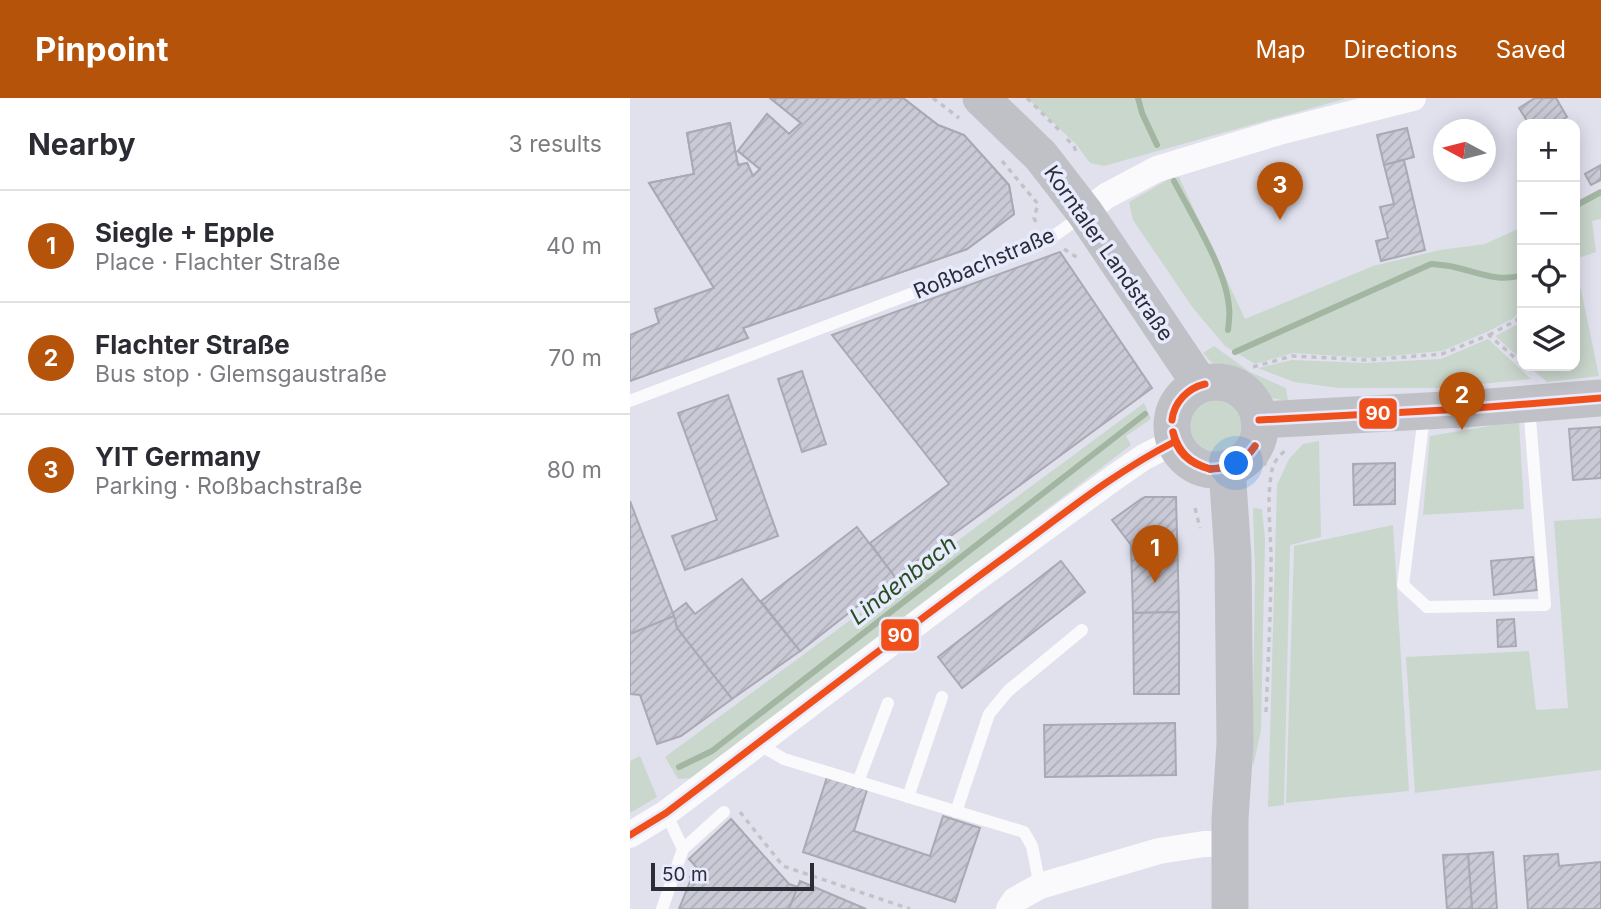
<!DOCTYPE html>
<meta charset="utf-8">
<style>
:root{--surface:#fff;--page:#f2f2f3;--text:#2b2b33;--muted:#7c7c81;--line:#e1e1e2;--accent:#b45309}
body{margin:0;font-family:Inter,sans-serif;background:var(--page);color:var(--text)}
.controls{position:absolute;right:21px;top:21px;display:grid;overflow:hidden;border-radius:14px;box-shadow:0 4px 18px #0003}
.controls button{width:63px;height:63px;display:grid;place-items:center;padding:0;border:0;border-bottom:2px solid var(--line);background:var(--surface);color:var(--text);font:35px sans-serif}
.compass{position:absolute;left:803px;top:21px;width:63px;height:63px;border-radius:50%;background:var(--surface);box-shadow:0 4px 18px #0003;rotate:277deg}
.scale{position:absolute;left:21px;bottom:18px;width:163px;box-sizing:border-box;padding-left:7px;border:4px solid #2b2c35;border-top:0;font-size:19px;line-height:24px;white-space:nowrap;color:#2b2c35;-webkit-text-stroke:5px #e8eafd;paint-order:stroke}
.you{position:absolute;left:607px;top:366px;width:24px;height:24px;margin:-18px;border:5px solid #fff;border-radius:50%;background:#1a73e8;box-shadow:0 0 0 10px #1a73e833}
.badge{display:grid;place-items:center;width:46px;height:46px;border-radius:50%;background:var(--accent);color:#fff;font-size:23px;font-weight:700}
.pin{position:absolute;translate:-50% -58px;filter:drop-shadow(0 2px 4px #0008)}
.pin::after{content:'';position:absolute;top:37px;width:24px;height:21px;background:inherit;clip-path:polygon(0 0,100% 0,50% 100%)}
.list{margin:0;padding:0;list-style:none}
h2{display:flex;justify-content:space-between;align-items:center;height:91px;margin:0;padding:0 28px;font-size:30px}
h2 small{font-size:23px;font-weight:400;color:var(--muted)}
.list li{display:grid;grid-template-columns:46px 1fr auto;gap:21px;align-items:center;box-sizing:border-box;height:112px;padding:0 28px;border-top:2px solid var(--line)}
.list b{display:block;font-size:26px;white-space:nowrap}
.list p{margin:0;font-size:23px;white-space:nowrap;color:var(--muted)}
.list em{font-size:23px;font-style:normal;color:var(--muted)}
.icon{flex:none;width:38px;height:38px;fill:none;stroke:currentColor;stroke-width:2;stroke-linecap:round;stroke-linejoin:round}
.map{position:relative;flex:none;width:971px;height:811px;overflow:hidden}
header{display:flex;align-items:center;gap:42px;box-sizing:border-box;height:98px;padding:0 35px;background:var(--accent);color:#fff}
header strong{font-size:33px}
nav{display:flex;gap:38px;margin-inline-start:auto;font-size:24px}
main{display:flex}
aside{flex:1;background:var(--surface)}
.map>svg:first-child{display:block}
.green{fill:#cad7cd}
.lines{fill:none;stroke-linecap:round;stroke-linejoin:round}
.stream{stroke:#a2b6a2;stroke-width:6}
.building{fill:url(#building-hatch);stroke:#a8a9b3;stroke-width:2;fill-rule:evenodd}
.path{stroke:#c3c3c7;stroke-width:3.5;stroke-dasharray:5 5;stroke-linecap:butt}
.service{stroke:#fafafc;stroke-width:12}
.minor{stroke:#fafafc;stroke-width:26}
.secondary{stroke:#c0c1c6;stroke-width:37}
.bus-1-casing{stroke:#e8eafd;stroke-width:12}
.bus-1{stroke:#ef4f1a;stroke-width:7}
.labels{text-anchor:middle;dominant-baseline:central;stroke-width:7;stroke-linejoin:round;paint-order:stroke}
.street-label{font-size:21px;fill:#2b2c35;stroke:#e8eafd}
.water-label{font-size:23px;font-style:italic;fill:#284f20;stroke:#e8eafd}
.line-badge{stroke:#e8eafd;stroke-width:2.5}
.badge-label{font-size:19px;text-anchor:middle;font-weight:bold;fill:#fff}
</style>
<header>
<strong>Pinpoint</strong>
<nav><a>Map</a><a>Directions</a><a>Saved</a></nav>
</header>
<main>
<aside>
<h2>Nearby<small>3 results</small></h2>
<ul class="list">
<li><span class="badge">1</span><div><b>Siegle + Epple</b><p>Place · Flachter Straße</p></div><em>40 m</em></li>
<li><span class="badge">2</span><div><b>Flachter Straße</b><p>Bus stop · Glemsgaustraße</p></div><em>70 m</em></li>
<li><span class="badge">3</span><div><b>YIT Germany</b><p>Parking · Roßbachstraße</p></div><em>80 m</em></li>
</ul>
</aside>
<div class="map">
<svg width="971" height="811" viewBox="0 0 971 811">
<defs>
<pattern id="building-hatch" width="6" height="6" patternUnits="userSpaceOnUse" patternTransform="scale(1.75)"><rect width="6" height="6" fill="#cacad7"/><path d="M-1 1l2-2M0 6l6-6M5 7l2-2" fill="none" stroke="#aeaeb9"/></pattern>
</defs>
<rect width="100%" height="100%" fill="#e0e1ed"/>
<g class="green">
<polygon points="397,0 714,0 714,1 474,68 460,65 446,46"/>
<polygon points="549,79 615,221 743,168 810,152 855,146 892,129 892,208 884,220 857,234 812,253 739,260 663,255 625,266 595,248 563,210 503,122 499,104 539,81"/>
<polygon points="971,92 971,121 962,123 966,154 945,161 945,104"/>
<polygon points="945,163 969,278 917,284 898,268 945,268"/>
<polygon points="892,219 892,262 865,238 888,226"/>
<polygon points="858,241 901,281 811,290 709,290 664,284 628,270 662,262 735,265 811,261"/>
<polygon points="584,248 620,274 656,290 658,303 636,299 612,278 593,272 581,264 573,255"/>
<circle cx="588" cy="326" r="28"/>
<polygon points="514,305 521,321 496,338 501,347 64,680 48,681 35,659"/>
<polygon points="889,323 894,411 793,417 800,338"/>
<polygon points="689,343 691,439 660,447 654,707 638,709 647,387 659,361 673,346"/>
<polygon points="623,410 632,411 635,441 631,632 623,669 620,636 623,598 625,474"/>
<polygon points="971,420 971,672 785,695 776,559 899,553 906,612 938,610 924,423"/>
<polygon points="763,427 779,693 656,705 664,448"/>
<polygon points="10,658 27,699 0,715 0,663"/>
</g>
<g class="lines">
<g class="stream">
<polyline points="508,0 512,15 527,47"/>
<path d="M544,83C562,118 596,171 599,209C600,216 599,224 598,232"/>
<polyline points="945,108 971,94"/>
<path d="M605,254L801,166C809,167 817,167 824,169C847,174 869,185 892,177"/>
<polyline points="49,669 82,653 515,316"/>
</g>
</g>
<g class="building">
<path d="M140,0H273L308,27L334,37L379,87L384,116L337,151L113,230L118,240L0,283V237L29,225L25,211L84,190L19,85L64,76L57,35L100,25L108,67L117,65L123,78L130,71L108,53L137,16L159,36L171,25ZM221,42L257,70L272,113L176,145L156,116Z"/>
<polygon points="140,0 273,0 308,27 334,37 379,87 384,116 337,151 113,230 118,240 0,283 0,237 29,225 25,211 84,190 19,85 64,76 57,35 100,25 108,67 117,65 123,78 130,71 108,53 137,16 159,36 171,25"/>
<polygon points="905,0 926,0 937,19 925,26 899,26 889,10"/>
<polygon points="777,30 784,59 754,67 747,37"/>
<polygon points="774,62 795,152 751,163 746,143 758,140 750,109 764,106 754,67"/>
<polygon points="971,67 971,82 961,87 955,76"/>
<polygon points="430,154 522,290 265,479 240,445 319,386 202,237"/>
<polygon points="172,273 196,346 172,354 148,281"/>
<polygon points="98,297 148,438 55,472 42,438 87,422 48,315"/>
<polygon points="971,329 971,380 943,382 939,331"/>
<polygon points="765,365 765,406 724,407 723,366"/>
<polygon points="515,399 546,399 549,514 503,515 501,447 482,422 511,401"/>
<polygon points="0,403 44,518 0,536"/>
<polygon points="227,429 265,479 170,553 131,503"/>
<polygon points="903,459 907,492 864,497 861,463"/>
<polygon points="431,463 455,494 332,590 308,559"/>
<polygon points="112,481 170,553 102,601 47,530 43,515 56,505 65,516"/>
<polygon points="549,514 549,596 504,596 503,515"/>
<polygon points="44,518 47,530 102,601 51,638 27,646 10,597 0,596 0,536"/>
<polygon points="884,521 886,548 868,549 867,522"/>
<polygon points="545,625 546,677 415,679 414,627"/>
<polygon points="197,679 237,692 224,733 300,758 313,718 350,730 325,804 173,754"/>
<polygon points="101,721 159,786 168,789 159,811 49,811 61,781 60,779 68,771 59,761"/>
<polygon points="863,754 867,811 842,811 838,756"/>
<polygon points="838,756 842,811 817,811 813,757"/>
<polygon points="928,756 929,768 971,764 971,811 898,811 894,758"/>
<polygon points="170,783 236,811 159,811"/>
</g>
<g class="lines">
<g class="path">
<polyline points="303,0 329,20"/>
<polyline points="397,0 429,32"/>
<polyline points="437,41 444,48 446,54"/>
<polyline points="372,63 408,106 404,120 408,128"/>
<polyline points="434,151 448,160"/>
<polyline points="859,237 887,222 892,213"/>
<polyline points="623,269 662,258 738,262 812,256 859,237 892,266"/>
<polyline points="623,360 641,369"/>
<polyline points="565,410 570,430"/>
<path d="M636,614C638,563 641,513 641,463C641,432 636,402 642,372C643,364 651,356 657,351"/>
<polyline points="110,714 153,768 280,811"/>
</g>
<g class="service">
<polyline points="0,303 338,174 418,142 452,118"/>
<polyline points="794,318 773,487 797,509 915,507 899,308"/>
<polyline points="128,646 154,661 394,734 402,748 410,788"/>
<polyline points="228,684 258,605"/>
<polyline points="278,699 312,599"/>
<polyline points="326,714 359,616 378,593 452,532"/>
<polyline points="36,715 53,751"/>
<polyline points="32,811 53,751 94,714"/>
</g>
<g class="minor">
<polyline points="455,115 476,98 527,71 649,34 783,0"/>
<polyline points="0,737 36,715 343,483 485,379 514,359 544,344"/>
<polyline points="379,811 385,802 410,788 529,753 574,746 600,746"/>
</g>
<g class="secondary">
<polyline points="351,0 411,58 455,115 570,286"/>
<circle cx="586" cy="328" r="44"/>
<polyline points="629,322 833,311 971,300"/>
<polyline points="597,370 603,460 605,646 600,721 600,811"/>
</g>
<defs>
<g id="bus-1">
<path d="M542,322C544,304 558,290 575,286"/>
<polyline points="629,322 833,311 971,300"/>
<path d="M543,334C549,355 560,365 580,371"/>
<path d="M543,334C546,355 560,366 580,371"/>
<path d="M580,371C600,370 613,366 625,348"/>
<path d="M580,371C599,370 613,365 625,348"/>
<path d="M0,737L36,715C147,631 256,546 368,464C425,423 481,376 544,344"/>
</g>
</defs>
<use href="#bus-1" class="bus-1-casing"/>
<use href="#bus-1" class="bus-1"/>
</g>
<g class="labels">
<g class="street-label">
<text transform="translate(479 155) rotate(55)">Korntaler Landstraße</text>
<text transform="translate(354 165) rotate(-23)">Roßbachstraße</text>
</g>
<g class="water-label">
<text transform="translate(273 482) rotate(-38)">Lindenbach</text>
</g>
</g>
<g class="line-badge">
<rect x="728" y="299" width="40" height="33" rx="7" fill="#ef4f1a"/>
<rect x="250" y="520" width="40" height="34" rx="7" fill="#ef4f1a"/>
</g>
<g class="badge-label">
<text x="748" y="322">90</text>
<text x="270" y="544">90</text>
</g>
</svg>
<div class="controls">
<button>+</button>
<button>−</button>
<button><svg class="icon" aria-label="locate" viewBox="0 0 24 24"><circle cx="12" cy="12" r="6"/><path d="M12 2v4M12 18v4M2 12h4M18 12h4"/></svg></button>
<button><svg class="icon" aria-label="layers" viewBox="0 0 24 24"><path d="M12 4l9 5-9 5-9-5zM3 14l9 5 9-5"/></svg></button>
</div>
<svg class="compass" viewBox="-18 -18 36 36"><path d="M0-13l5 13h-10z" fill="#e53935"/><path d="M0 13l5-13h-10z" fill="#7c7c81"/></svg>
<div class="scale">50 m</div>
<div class="you"></div>
<div class="pin badge" style="left:525px;top:485px">1</div>
<div class="pin badge" style="left:832px;top:332px">2</div>
<div class="pin badge" style="left:650px;top:122px">3</div>
</div>
</main>
